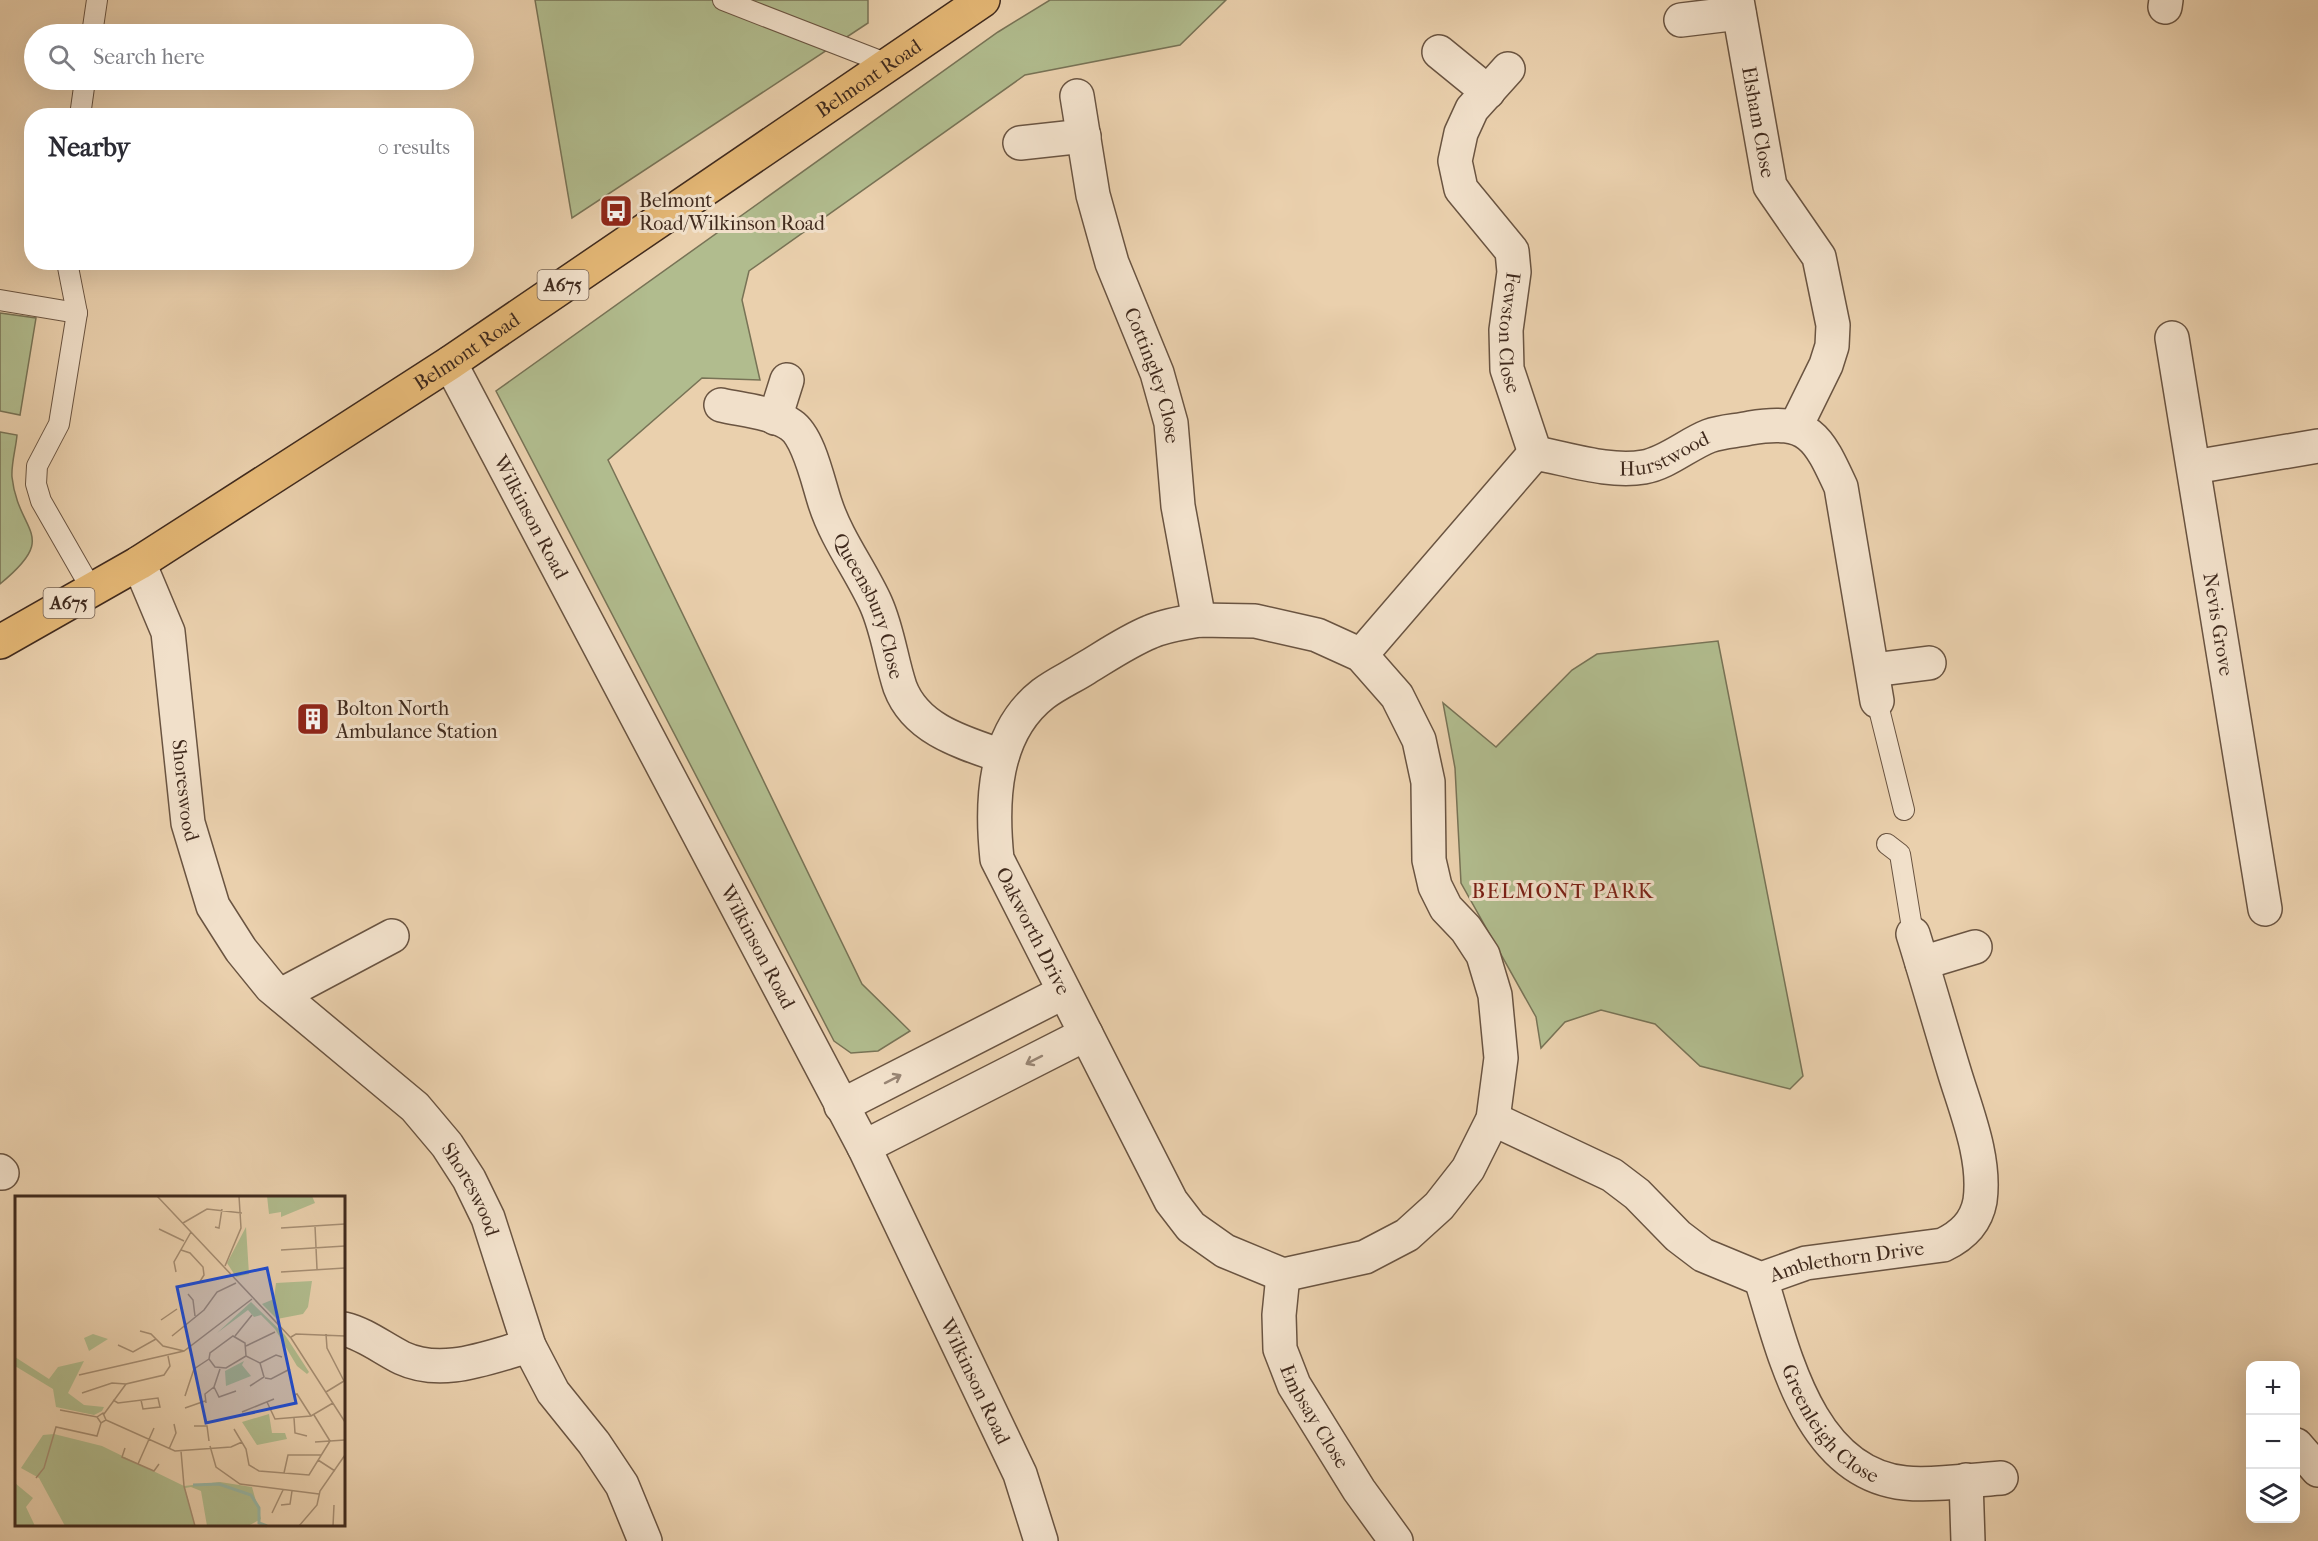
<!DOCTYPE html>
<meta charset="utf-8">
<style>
:root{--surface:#fff;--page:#f7f7f7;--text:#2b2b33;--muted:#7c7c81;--line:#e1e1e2}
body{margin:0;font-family:"IM FELL French Canon",serif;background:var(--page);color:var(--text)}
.controls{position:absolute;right:18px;bottom:18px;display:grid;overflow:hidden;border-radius:12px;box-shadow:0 6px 24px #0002}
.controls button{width:54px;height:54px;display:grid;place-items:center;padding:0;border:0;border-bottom:2px solid var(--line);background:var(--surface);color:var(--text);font:30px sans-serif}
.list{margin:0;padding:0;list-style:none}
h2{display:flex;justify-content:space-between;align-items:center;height:78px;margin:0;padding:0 24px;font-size:26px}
h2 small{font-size:20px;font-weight:400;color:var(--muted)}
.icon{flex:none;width:33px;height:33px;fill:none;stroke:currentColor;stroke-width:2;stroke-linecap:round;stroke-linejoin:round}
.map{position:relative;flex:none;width:2318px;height:1541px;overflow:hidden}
.search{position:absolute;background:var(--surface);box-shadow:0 6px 24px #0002;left:24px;top:24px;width:450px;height:66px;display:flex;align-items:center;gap:15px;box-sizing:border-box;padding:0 21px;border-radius:33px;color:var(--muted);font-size:22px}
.panel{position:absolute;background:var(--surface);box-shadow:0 6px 24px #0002;left:24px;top:108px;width:450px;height:162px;border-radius:24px}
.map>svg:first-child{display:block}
.green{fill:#b1bc8e;stroke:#787356;stroke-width:1.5}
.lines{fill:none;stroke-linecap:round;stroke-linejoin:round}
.service-casing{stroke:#6a5441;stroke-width:22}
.minor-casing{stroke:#6a5441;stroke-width:36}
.primary-casing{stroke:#402a1d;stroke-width:36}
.service{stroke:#f1e0ca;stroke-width:20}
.minor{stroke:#f1e0ca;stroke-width:33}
.primary{stroke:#e5b876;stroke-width:33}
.oneway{stroke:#988574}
.labels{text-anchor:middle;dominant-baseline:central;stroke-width:6;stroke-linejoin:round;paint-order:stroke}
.shield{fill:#f1e0ca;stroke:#756151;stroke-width:1.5}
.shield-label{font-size:18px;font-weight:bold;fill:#402a1d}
.street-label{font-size:20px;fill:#402a1d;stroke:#f1e0ca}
.poi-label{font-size:20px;fill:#402a1d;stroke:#f1e0ca;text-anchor:start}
.neighbourhood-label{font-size:21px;letter-spacing:1.5px;fill:#7a1f14;stroke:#f1e0ca}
.inset-river{fill:none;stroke:#98b7a6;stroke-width:3}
.inset-road{fill:none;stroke:#a68e73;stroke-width:1.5}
.view{fill:#1d4ed8;fill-opacity:0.15;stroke:#1d4ed8;stroke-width:3}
.inset-edge{fill:none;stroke:#402a1d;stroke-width:3}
</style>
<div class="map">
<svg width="2318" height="1541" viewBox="0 0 2318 1541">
<rect width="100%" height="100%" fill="#ead0ad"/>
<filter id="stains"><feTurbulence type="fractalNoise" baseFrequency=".00333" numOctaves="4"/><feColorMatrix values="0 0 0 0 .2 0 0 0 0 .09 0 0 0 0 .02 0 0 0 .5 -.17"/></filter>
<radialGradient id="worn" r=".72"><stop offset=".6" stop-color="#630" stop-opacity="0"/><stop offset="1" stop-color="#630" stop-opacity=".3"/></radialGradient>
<g class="green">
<polygon points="535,0 868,0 868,23 572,218"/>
<polygon points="1050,0 1226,0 1180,45 1025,75 749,271 742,300 760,380 702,378 608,460 862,984 910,1031 878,1051 851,1053 834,1041 496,391 998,32"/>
<polygon points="0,313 36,318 20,415 0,411"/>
<path d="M0,432L17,435C16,448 11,464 12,477C18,534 61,534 0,584Z"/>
<polygon points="1718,641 1803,1076 1790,1089 1700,1066 1655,1024 1601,1010 1565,1022 1541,1048 1536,1017 1461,883 1455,768 1443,703 1496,747 1572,670 1597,654"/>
</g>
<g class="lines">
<defs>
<g id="service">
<polyline points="723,0 888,64"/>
<polyline points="92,34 97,0"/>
<polyline points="80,116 85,80"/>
<polyline points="67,262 77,313 59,424 37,466 36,484 41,501 92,590"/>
<polyline points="0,300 77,313"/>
<polyline points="1877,701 1904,810"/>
<polyline points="1887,844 1900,854 1913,934"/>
</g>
<g id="minor">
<path id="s1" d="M1737,0L1770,186L1819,257L1833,325L1832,346L1826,365L1796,426"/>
<polyline points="2165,7 2166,0"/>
<polyline points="1681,20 1739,13"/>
<polyline points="1439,52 1488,92"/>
<path id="s2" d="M1508,69L1472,109L1461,133L1455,161L1461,189L1512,251L1514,272L1506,330L1507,369L1535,453"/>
<path id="s3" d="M1077,96L1093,195L1112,263L1157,373L1171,423L1178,506L1199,620"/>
<polyline points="1020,143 1084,136"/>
<path id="s4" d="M2172,338L2265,909"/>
<path id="s5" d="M450,363L864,1147L1020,1474L1041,1541"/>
<path id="s6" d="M721,405C742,410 772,412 791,425C809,437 818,482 825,503C837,540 860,569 876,604C888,631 891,660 900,687C916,730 964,743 1002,756"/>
<polyline points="775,418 787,380"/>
<polyline points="2194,467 2318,446"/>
<path id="s7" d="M139,563L168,632L188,823L213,906L241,950L271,987L415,1107L447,1145L469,1179L488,1218L529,1346L553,1392L594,1443L622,1485L645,1541"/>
<path d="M1199,620L1255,621L1317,635L1361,655L1397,696L1419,740L1428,782L1429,860L1435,886L1446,908L1466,929L1483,955L1495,995L1501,1058L1493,1119L1468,1169L1439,1206L1407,1235L1365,1257L1283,1275L1225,1251L1191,1227L1171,1201L997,859C991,802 993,733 1043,694C1056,684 1072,677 1086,668C1106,656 1128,641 1150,632C1165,625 1183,623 1199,620Z"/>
<path id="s8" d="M1361,655L1535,453C1569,459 1609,473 1644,467C1667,463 1688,444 1709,436C1722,431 1737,431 1750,428C1809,418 1818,437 1841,487L1877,701"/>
<polyline points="1873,670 1929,663"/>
<polyline points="1922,963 1975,947"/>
<polyline points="281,995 392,936"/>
<polyline points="841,1106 1064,992"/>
<path id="s9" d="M1493,1119L1612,1175L1637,1194L1678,1236L1703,1255L1761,1279L1806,1263L1943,1245C1962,1236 1976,1223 1980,1201C1986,1158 1966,1111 1954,1071C1940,1025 1927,979 1913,934"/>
<polyline points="864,1147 1086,1034"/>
<polyline points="0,1171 2,1173"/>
<path id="s10" d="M1283,1275L1279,1315L1280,1349L1294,1385L1359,1490L1396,1541"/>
<path id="s11" d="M1761,1279C1784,1353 1809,1473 1905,1483C1935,1486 1970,1480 2001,1478"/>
<path d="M344,1329C365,1334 382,1348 402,1358C443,1377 488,1357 529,1346"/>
<polyline points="2296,1445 2318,1470"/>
<polyline points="1966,1480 1968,1541"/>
</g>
<g id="primary">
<path id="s12" d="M0,642L139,563L450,363L983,0"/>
</g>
</defs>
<use href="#service" class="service-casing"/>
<use href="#minor" class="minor-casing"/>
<use href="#primary" class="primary-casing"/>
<use href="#service" class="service"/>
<use href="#minor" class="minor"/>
<use href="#primary" class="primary"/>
</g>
<defs><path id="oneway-shaft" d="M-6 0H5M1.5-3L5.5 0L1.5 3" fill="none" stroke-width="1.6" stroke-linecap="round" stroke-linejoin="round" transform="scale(1.5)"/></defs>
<g class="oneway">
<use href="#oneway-shaft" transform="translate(1034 1060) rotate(153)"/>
<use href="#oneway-shaft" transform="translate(893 1079) rotate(-27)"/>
</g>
<defs>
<symbol id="bus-square" viewBox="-11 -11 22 22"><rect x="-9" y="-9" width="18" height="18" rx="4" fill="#8f2418" stroke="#f1e0ca"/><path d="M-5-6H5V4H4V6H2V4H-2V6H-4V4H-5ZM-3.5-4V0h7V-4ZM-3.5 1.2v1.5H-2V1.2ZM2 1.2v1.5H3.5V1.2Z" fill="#fff"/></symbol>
<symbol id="building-square" viewBox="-11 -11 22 22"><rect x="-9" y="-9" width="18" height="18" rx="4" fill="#8f2418" stroke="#f1e0ca"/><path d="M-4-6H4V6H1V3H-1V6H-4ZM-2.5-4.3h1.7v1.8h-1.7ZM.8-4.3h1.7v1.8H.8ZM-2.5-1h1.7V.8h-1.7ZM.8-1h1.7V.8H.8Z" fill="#fff"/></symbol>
</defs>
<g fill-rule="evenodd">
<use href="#bus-square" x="597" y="192" width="38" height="38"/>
<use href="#building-square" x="294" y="700" width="38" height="38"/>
</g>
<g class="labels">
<g class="shield">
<rect x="537.5" y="270" width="51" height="30" rx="4.5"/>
<rect x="43.5" y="588" width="51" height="30" rx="4.5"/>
</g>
<g class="shield-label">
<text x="563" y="285">A675</text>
<text x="69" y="603">A675</text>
</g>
<g class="street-label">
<text stroke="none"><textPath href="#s12" startOffset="1036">Belmont Road</textPath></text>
<text stroke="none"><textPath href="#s1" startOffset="124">Elsham Close</textPath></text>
<text stroke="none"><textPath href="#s2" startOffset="300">Fewston Close</textPath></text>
<text stroke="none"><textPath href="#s12" startOffset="550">Belmont Road</textPath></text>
<text stroke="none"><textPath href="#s3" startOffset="291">Cottingley Close</textPath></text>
<text stroke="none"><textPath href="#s8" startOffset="400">Hurstwood</textPath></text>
<text stroke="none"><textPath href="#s5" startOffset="174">Wilkinson Road</textPath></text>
<text stroke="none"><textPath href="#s6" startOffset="272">Queensbury Close</textPath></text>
<text stroke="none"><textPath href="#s4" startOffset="290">Nevis Grove</textPath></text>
<text stroke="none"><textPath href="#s7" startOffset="234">Shoreswood</textPath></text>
<text transform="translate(1033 931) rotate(63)">Oakworth Drive</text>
<text stroke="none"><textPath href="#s5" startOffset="660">Wilkinson Road</textPath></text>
<text stroke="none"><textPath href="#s7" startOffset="741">Shoreswood</textPath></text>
<text stroke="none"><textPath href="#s9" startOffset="404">Amblethorn Drive</textPath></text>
<text stroke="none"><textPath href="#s5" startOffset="1146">Wilkinson Road</textPath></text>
<text stroke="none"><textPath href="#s10" startOffset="150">Embsay Close</textPath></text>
<text stroke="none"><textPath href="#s11" startOffset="164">Greenleigh Close</textPath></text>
</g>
<g class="poi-label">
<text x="639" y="200">Belmont<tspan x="639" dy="23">Road/Wilkinson Road</tspan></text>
<text x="336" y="708">Bolton North<tspan x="336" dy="23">Ambulance Station</tspan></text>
</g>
<g class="neighbourhood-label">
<text x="1563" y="891">BELMONT PARK</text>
</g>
</g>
<g transform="translate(15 1196)">
<rect width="330" height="330" fill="#ead0ad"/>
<path d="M252,0H297L300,7L266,21V16L254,18ZM231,31L234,78L221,81L212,67ZM297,85L293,111L288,118L262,123L247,108L259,103L261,87ZM236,106L270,139L294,176L292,178L282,170L260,133L246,119L239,121L233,114L202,137ZM78,138L93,143L74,155L69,142ZM0,161L34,183L43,171L69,165L53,197L69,209L89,211L87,215L79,219L41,211L38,193L0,170ZM229,165L227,169L236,180L211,190L210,175ZM254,218L257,237H270L272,243L242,249L227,226ZM39,238L87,250L169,290L205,286L237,291L246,323L233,330H192L186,295L176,291L170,292L180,330H50L24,282L6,272L28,239ZM0,287L18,302L11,311L20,330H0Z" fill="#b1bc8e"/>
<path class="inset-river" d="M178,289L204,288L236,299L244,312V327L252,330"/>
<path class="inset-road" d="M142,0L276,142L330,226M168,27L192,13L227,17M300,30L302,73M200,31L204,32L207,13M266,32L330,28M144,33L169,45M166,54L175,57L188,71L189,79L184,87M266,54L330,50M210,70L226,32L224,0M161,76L159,66L176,36M266,76L330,72M173,98L178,104L180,120M146,124L162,113M125,135L136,138L148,150L169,155M311,138L312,152L329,185M157,140L189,114L202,96L221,87M218,140L230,147L231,160L211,172L200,171L194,163L195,157ZM220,140L237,119M276,141L281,138L330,140M103,149L118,156L141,143M231,150L260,136M231,160L245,167L249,181L235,190M245,167L261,159L267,161M205,173L199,191L204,201L221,195M64,179L169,155L237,103M250,182L256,183L275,173M311,196L329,185M67,197L97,187L111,188M279,199L282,198L296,220M170,200L179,173L194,163M98,204L103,207L143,202L145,211L128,213L126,204M252,206L260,223L296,220L318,207M191,207L190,198L199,191M170,212L190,205M45,214L82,221L88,217L91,224L86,227L82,221M227,216L259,203M89,218L111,188L149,179L155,170L153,160M299,219L315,245M279,222L280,237L292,240M91,224L160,255L216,251L227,246M179,230H192L194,245M219,233L231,253L234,269L244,275L294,279L315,245M300,246L330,244M195,250L201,271L225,288L304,298M110,252L107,261L139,275L144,268M154,253L161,237L159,228M166,255L169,290L180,330M303,264L320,275M123,268L139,232M269,277L273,259H306M21,282L29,272L41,231L82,240L86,227M266,309L275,308L277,295M257,317L268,294M284,330L302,309L305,295L330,259M318,330L319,309"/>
<path class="view" d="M252,72L281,207L191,227L162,91Z"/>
<rect width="330" height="330" class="inset-edge"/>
</g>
<rect width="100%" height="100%" filter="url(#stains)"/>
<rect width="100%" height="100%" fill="url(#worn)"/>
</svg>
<div class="controls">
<button>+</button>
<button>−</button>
<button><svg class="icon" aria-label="layers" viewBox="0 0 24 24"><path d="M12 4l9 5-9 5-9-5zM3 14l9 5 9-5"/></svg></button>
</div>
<div class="search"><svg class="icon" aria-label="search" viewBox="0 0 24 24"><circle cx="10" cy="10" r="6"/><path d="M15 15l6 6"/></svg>Search here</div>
<section class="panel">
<h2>Nearby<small>0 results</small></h2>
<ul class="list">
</ul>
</section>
</div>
